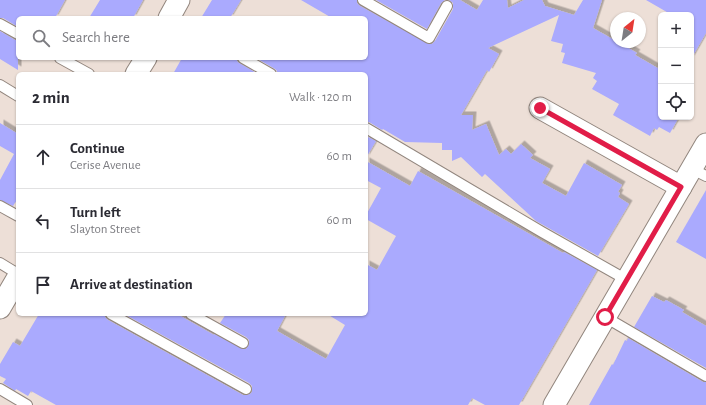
<!DOCTYPE html>
<meta charset="utf-8">
<style>
:root{--surface:#fff;--page:#f7f7f7;--text:#2b2b33;--muted:#7c7c81;--line:#e1e1e2}
body{margin:0;font-family:"Alegreya Sans",sans-serif;background:var(--page);color:var(--text)}
.controls{position:absolute;right:12px;top:12px;display:grid;overflow:hidden;border-radius:6px;box-shadow:0 1px 3px #0004}
.controls button{width:36px;height:36px;display:grid;place-items:center;padding:0;border:0;border-bottom:1px solid var(--line);background:var(--surface);color:var(--text);font:20px sans-serif}
.compass{position:absolute;left:610px;top:12px;width:36px;height:36px;border-radius:50%;background:var(--surface);box-shadow:0 1px 3px #0004;rotate:30deg}
.stop{position:absolute;width:12px;height:12px;margin:-9px;border:3px solid #e11d48;border-radius:50%;background:#fff}
.stop.end{background:#e11d48;border-color:#fff;box-shadow:0 1px 4px #0008}
.list{margin:0;padding:0;list-style:none}
h2{display:flex;justify-content:space-between;align-items:center;height:52px;margin:0;padding:0 16px;font-size:17px}
h2 small{font-size:13px;font-weight:400;color:var(--muted)}
.list li{display:grid;grid-template-columns:26px 1fr auto;gap:12px;align-items:center;box-sizing:border-box;height:64px;padding:0 16px;border-top:1px solid var(--line)}
.list b{display:block;font-size:15px;white-space:nowrap}
.list p{margin:0;font-size:13px;white-space:nowrap;color:var(--muted)}
.list em{font-size:13px;font-style:normal;color:var(--muted)}
.icon{flex:none;width:22px;height:22px;fill:none;stroke:currentColor;stroke-width:2;stroke-linecap:round;stroke-linejoin:round}
.map{position:relative;flex:none;width:706px;height:405px;overflow:hidden}
.search{position:absolute;background:var(--surface);box-shadow:0 1px 3px #0004;left:16px;top:16px;width:352px;height:44px;display:flex;align-items:center;gap:10px;box-sizing:border-box;padding:0 14px;border-radius:6px;color:var(--muted);font-size:15px}
.panel{position:absolute;background:var(--surface);box-shadow:0 1px 3px #0004;left:16px;top:72px;width:352px;height:244px;border-radius:6px}
.map>svg:first-child{display:block}
.building{fill:#aaaafe;filter:url(#shadow)}
.lines{fill:none;stroke-linecap:round;stroke-linejoin:round}
.service-casing{stroke:#92867e;stroke-width:12}
.minor-casing{stroke:#92867e;stroke-width:23}
.service{stroke:#fff;stroke-width:10}
.minor{stroke:#fff;stroke-width:21}
.route{stroke:#e11d48;stroke-width:5}
</style>
<div class="map">
<svg width="706" height="405" viewBox="0 0 706 405">
<defs>
<filter id="shadow"><feDropShadow dx="3.5" dy="-3.5" stdDeviation="0" flood-color="#0004"/></filter>
</defs>
<rect width="100%" height="100%" fill="#eddfd7"/>
<g class="building">
<polygon points="0,0 65,0 55,18 18,18 18,27 3,18 0,18"/>
<polygon points="100,0 143,0 133,18 89,18"/>
<polygon points="212,0 241,0 230,18 201,18"/>
<polygon points="301,0 357,0 357,3 360,6 429,44 432,44 435,41 453,9 453,3 449,0 460,0 477,10 483,0 507,0 508,8 524,0 542,0 545,6 574,15 583,0 602,0 593,28 616,41 616,42 618,42 637,53 635,55 661,70 661,117 679,117 670,133 659,127 657,130 654,128 650,136 613,115 619,104 592,89 597,81 593,78 596,73 562,63 565,53 561,52 563,44 551,41 559,15 488,48 499,54 489,72 487,70 461,115 473,115 472,130 486,124 499,155 506,149 511,154 521,144 533,155 530,158 550,169 542,183 566,196 584,163 622,185 618,192 620,193 618,197 629,204 598,256 536,221 485,174 482,177 461,157 452,161 452,150 442,150 442,143 405,142 383,129 382,130 369,122 366,122 366,74 277,74 277,71 275,69 256,58 366,58 366,18 332,18"/>
<polygon points="376,0 445,0 441,3 427,29"/>
<polygon points="646,0 706,0 706,33 691,59 691,15 672,15"/>
<polygon points="0,31 15,40 18,40 18,70 0,59"/>
<polygon points="182,58 237,58 237,61 239,63 258,74 173,74"/>
<polygon points="0,123 18,134 18,198 13,206 0,200 0,180 14,154 0,146"/>
<polygon points="366,136 376,141 366,158"/>
<polygon points="366,161 410,186 418,171 563,253 564,252 597,270 519,405 485,405 472,398 468,405 56,405 31,391 28,396 16,389 15,391 3,383 6,379 0,376 0,364 13,342 20,346 39,314 105,314 105,317 108,320 243,395 246,395 250,394 252,392 252,386 249,383 124,314 177,314 214,335 214,334 243,349 246,349 248,346 249,343 249,340 246,337 220,323 226,314 286,314 277,331 326,359 345,325 327,314 366,314 366,264 377,270 396,236 366,219 366,215 381,188 366,180"/>
<polygon points="706,190 706,259 676,242"/>
<polygon points="652,296 664,302 666,300 684,310 682,312 706,326 706,368 634,327"/>
<polygon points="628,338 703,382 706,382 706,405 589,405 612,364 613,365 625,340 627,341"/>
</g>
<g class="lines">
<defs>
<g id="service">
<polyline points="363,0 429,38 447,6"/>
<polyline points="0,24 18,34"/>
<polyline points="60,58 89,74"/>
<polyline points="243,58 271,74"/>
<polyline points="0,85 18,96"/>
<polyline points="366,128 542,232 627,280"/>
<polyline points="692,169 706,176"/>
<polyline points="0,206 18,216"/>
<polyline points="0,263 18,274"/>
<polyline points="111,314 246,389"/>
<polyline points="191,314 243,343"/>
<polyline points="605,317 706,376"/>
<polyline points="0,389 27,405"/>
</g>
<g id="minor">
<polyline points="169,18 179,0"/>
<polyline points="136,74 146,58"/>
<polyline points="540,108 681,187"/>
<polyline points="0,308 18,277"/>
<polyline points="554,405 706,144"/>
</g>
</defs>
<use href="#service" class="service-casing"/>
<use href="#minor" class="minor-casing"/>
<use href="#service" class="service"/>
<use href="#minor" class="minor"/>
</g>
<g class="lines">
<polyline class="route" points="540,108 681,187 605,317"/>
</g>
</svg>
<div class="controls">
<button>+</button>
<button>−</button>
<button><svg class="icon" aria-label="locate" viewBox="0 0 24 24"><circle cx="12" cy="12" r="6"/><path d="M12 2v4M12 18v4M2 12h4M18 12h4"/></svg></button>
</div>
<svg class="compass" viewBox="-18 -18 36 36"><path d="M0-13l5 13h-10z" fill="#e53935"/><path d="M0 13l5-13h-10z" fill="#7c7c81"/></svg>
<div class="stop" style="left:605px;top:317px"></div>
<div class="stop end" style="left:540px;top:108px"></div>
<div class="search"><svg class="icon" aria-label="search" viewBox="0 0 24 24"><circle cx="10" cy="10" r="6"/><path d="M15 15l6 6"/></svg>Search here</div>
<section class="panel">
<h2>2 min<small>Walk · 120 m</small></h2>
<ul class="list">
<li><svg class="icon" aria-label="ahead" viewBox="0 0 24 24"><path d="M12 20V5M6 11l6-6 6 6"/></svg><div><b>Continue</b><p>Cerise Avenue</p></div><em>60 m</em></li>
<li><svg class="icon" aria-label="left" viewBox="0 0 24 24"><path d="M17 20v-9H6M10 6l-5 5 5 5"/></svg><div><b>Turn left</b><p>Slayton Street</p></div><em>60 m</em></li>
<li><svg class="icon" aria-label="arrive" viewBox="0 0 24 24"><path d="M6 21V4h12l-3 4 3 4H6"/></svg><div><b>Arrive at destination</b></div></li>
</ul>
</section>
</div>
